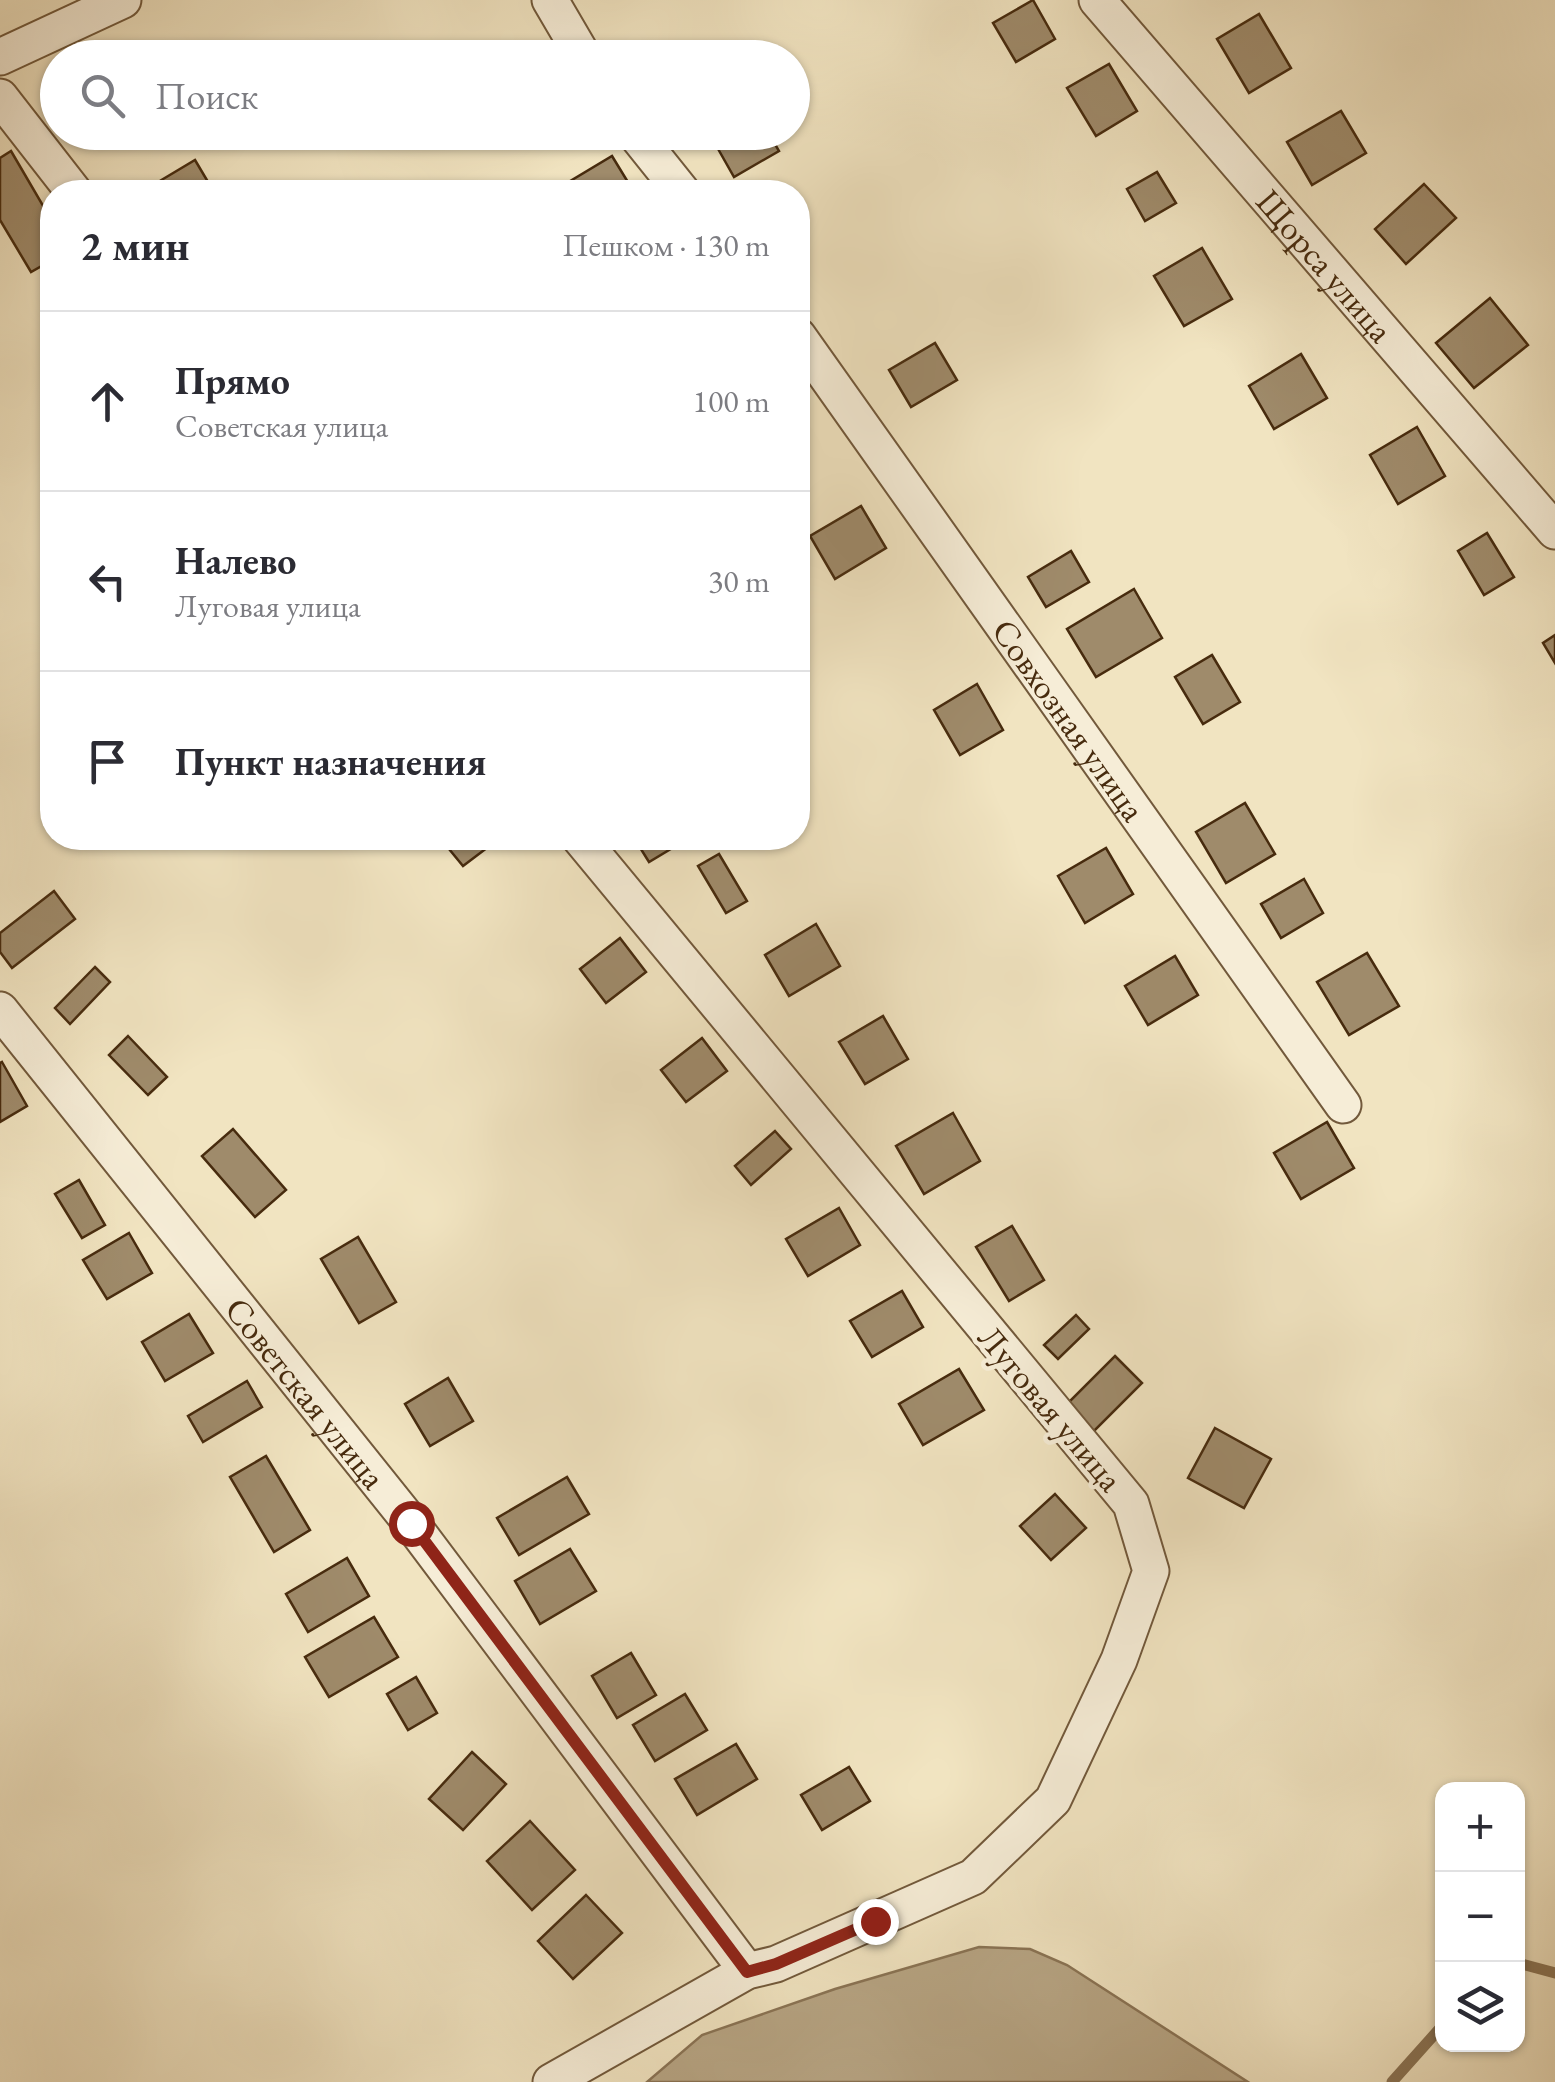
<!DOCTYPE html>
<html lang="ru">
<meta charset="utf-8">
<style>
:root{--surface:#fff;--page:#f2f2f3;--text:#2b2b33;--muted:#7c7c81;--line:#e1e1e2}
body{margin:0;font-family:"EB Garamond",serif;background:var(--page);color:var(--text)}
.controls{position:absolute;right:30px;bottom:30px;display:grid;overflow:hidden;border-radius:20px;box-shadow:0 2px 8px #0004}
.controls button{width:90px;height:90px;display:grid;place-items:center;padding:0;border:0;border-bottom:2px solid var(--line);background:var(--surface);color:var(--text);font:50px sans-serif}
.stop{position:absolute;width:30px;height:30px;margin:-22px;border:8px solid #8f2418;border-radius:50%;background:#fff}
.stop.end{background:#8f2418;border-color:#fff;box-shadow:0 2px 10px #0008}
.list{margin:0;padding:0;list-style:none}
h2{display:flex;justify-content:space-between;align-items:center;height:130px;margin:0;padding:0 40px;font-size:42px}
h2 small{font-size:32px;font-weight:400;color:var(--muted)}
.list li{display:grid;grid-template-columns:65px 1fr auto;gap:30px;align-items:center;box-sizing:border-box;height:180px;padding:0 40px;border-top:2px solid var(--line)}
.list b{display:block;font-size:38px;white-space:nowrap}
.list p{margin:0;font-size:32px;white-space:nowrap;color:var(--muted)}
.list em{font-size:32px;font-style:normal;color:var(--muted)}
.icon{flex:none;width:55px;height:55px;fill:none;stroke:currentColor;stroke-width:2;stroke-linecap:round;stroke-linejoin:round}
.map{position:relative;flex:none;width:1555px;height:2082px;overflow:hidden}
.search{position:absolute;background:var(--surface);box-shadow:0 2px 8px #0004;left:40px;top:40px;width:770px;height:110px;display:flex;align-items:center;gap:25px;box-sizing:border-box;padding:0 35px;border-radius:55px;color:var(--muted);font-size:38px}
.panel{position:absolute;background:var(--surface);box-shadow:0 2px 8px #0004;left:40px;top:180px;width:770px;height:670px;border-radius:40px}
.map>svg:first-child{display:block}
.water{fill:#b7a584;stroke:#8a7455;stroke-width:2.5}
.lines{fill:none;stroke-linecap:round;stroke-linejoin:round}
.stream{stroke:#8a7455;stroke-width:11}
.building{fill:#9f8b6b;stroke:#472b0e;stroke-width:2.5}
.minor-casing{stroke:#72593b;stroke-width:39}
.minor{stroke:#f6edd7;stroke-width:35}
.route{stroke:#8f2418;stroke-width:12}
.labels{text-anchor:middle;dominant-baseline:central;stroke-width:9;stroke-linejoin:round;paint-order:stroke}
.street-label{font-size:35px;fill:#472b0e;stroke:#f6edd7}
</style>
<div class="map">
<svg width="1555" height="2082" viewBox="0 0 1555 2082">
<rect width="100%" height="100%" fill="#f1e4c1"/>
<filter id="stains"><feTurbulence type="fractalNoise" baseFrequency=".002" numOctaves="4"/><feColorMatrix values="0 0 0 0 .2 0 0 0 0 .09 0 0 0 0 .02 0 0 0 .5 -.17"/></filter>
<radialGradient id="worn" r=".72"><stop offset=".6" stop-color="#630" stop-opacity="0"/><stop offset="1" stop-color="#630" stop-opacity=".3"/></radialGradient>
<polygon class="water" points="979,1947 1030,1949 1067,1965 1248,2082 647,2082 702,2035 835,1989"/>
<g class="lines">
<g class="stream">
<polyline points="1518,1963 1555,1973"/>
<polyline points="1392,2082 1442,2026"/>
</g>
</g>
<g class="building">
<polygon points="1033,0 1055,39 1016,62 993,23"/>
<polygon points="1259,14 1291,68 1249,93 1217,39"/>
<polygon points="1109,64 1137,111 1096,136 1067,88"/>
<polygon points="1341,111 1366,153 1312,185 1287,142"/>
<polygon points="742,132 768,132 779,151 734,177 717,147"/>
<polygon points="11,151 52,221 52,260 31,272 0,220 0,158"/>
<polygon points="612,156 634,192 565,192 562,186"/>
<polygon points="195,160 214,192 151,192 148,188"/>
<polygon points="1157,172 1176,203 1145,221 1127,189"/>
<polygon points="1424,184 1456,218 1406,264 1375,229"/>
<polygon points="1202,248 1232,299 1184,326 1154,276"/>
<polygon points="1490,298 1528,345 1474,388 1436,343"/>
<polygon points="935,343 957,380 911,407 889,370"/>
<polygon points="1301,354 1327,398 1274,429 1249,386"/>
<polygon points="1417,427 1445,476 1398,504 1370,455"/>
<polygon points="861,506 886,548 835,579 810,536"/>
<polygon points="1487,533 1514,577 1484,595 1458,551"/>
<polygon points="1071,551 1089,582 1046,607 1028,577"/>
<polygon points="1134,589 1162,638 1096,677 1067,629"/>
<polygon points="1555,635 1555,663 1543,643"/>
<polygon points="1212,655 1240,702 1203,724 1175,677"/>
<polygon points="977,684 1003,730 960,755 934,710"/>
<polygon points="1245,803 1275,854 1226,883 1196,832"/>
<polygon points="440,838 500,838 463,866"/>
<polygon points="634,838 689,838 649,862"/>
<polygon points="1106,848 1133,894 1085,923 1058,876"/>
<polygon points="719,854 747,901 726,913 698,866"/>
<polygon points="1304,879 1323,913 1281,938 1261,904"/>
<polygon points="54,891 75,919 12,968 0,952 0,933"/>
<polygon points="816,924 840,966 789,996 765,955"/>
<polygon points="620,938 646,972 606,1003 580,969"/>
<polygon points="1367,953 1399,1006 1349,1035 1317,982"/>
<polygon points="1175,956 1198,995 1148,1025 1125,986"/>
<polygon points="95,967 110,982 70,1024 55,1008"/>
<polygon points="883,1016 908,1059 865,1084 839,1042"/>
<polygon points="128,1036 167,1077 148,1095 109,1055"/>
<polygon points="702,1038 727,1071 686,1102 661,1070"/>
<polygon points="2,1062 27,1106 0,1122 0,1063"/>
<polygon points="953,1113 980,1161 924,1194 896,1146"/>
<polygon points="1327,1122 1354,1168 1301,1199 1274,1153"/>
<polygon points="233,1129 286,1190 255,1217 202,1156"/>
<polygon points="775,1131 791,1149 751,1185 735,1166"/>
<polygon points="79,1180 105,1225 82,1238 55,1194"/>
<polygon points="839,1208 860,1245 808,1276 786,1239"/>
<polygon points="1012,1226 1044,1280 1009,1301 976,1247"/>
<polygon points="129,1233 152,1273 107,1299 83,1260"/>
<polygon points="358,1237 396,1302 359,1323 321,1259"/>
<polygon points="902,1291 923,1327 872,1357 850,1321"/>
<polygon points="189,1314 213,1353 165,1381 142,1342"/>
<polygon points="1076,1315 1089,1329 1058,1359 1044,1345"/>
<polygon points="1115,1356 1142,1383 1092,1433 1065,1406"/>
<polygon points="959,1369 984,1410 923,1445 899,1404"/>
<polygon points="448,1378 473,1421 430,1446 405,1404"/>
<polygon points="247,1381 262,1407 203,1442 188,1416"/>
<polygon points="1215,1428 1271,1459 1244,1508 1188,1478"/>
<polygon points="266,1456 310,1530 274,1552 230,1477"/>
<polygon points="567,1477 589,1514 519,1555 497,1518"/>
<polygon points="1055,1494 1086,1528 1051,1560 1020,1526"/>
<polygon points="570,1549 596,1591 540,1624 515,1581"/>
<polygon points="347,1558 369,1596 308,1632 286,1594"/>
<polygon points="374,1617 398,1657 329,1697 305,1657"/>
<polygon points="631,1653 656,1695 617,1718 592,1676"/>
<polygon points="416,1677 437,1713 408,1730 387,1694"/>
<polygon points="685,1694 707,1730 655,1761 633,1725"/>
<polygon points="736,1744 757,1779 697,1815 675,1779"/>
<polygon points="472,1752 506,1784 463,1830 429,1799"/>
<polygon points="849,1767 870,1801 822,1830 801,1795"/>
<polygon points="530,1821 575,1870 532,1910 487,1861"/>
<polygon points="586,1895 622,1933 573,1979 538,1941"/>
</g>
<g class="lines">
<defs>
<g id="minor">
<polyline points="550,0 584,58"/>
<path id="s1" d="M1097,0L1555,531"/>
<polyline points="0,57 123,0"/>
<polyline points="0,97 74,192"/>
<polyline points="634,132 682,192"/>
<path id="s2" d="M798,336L1343,1105"/>
<path id="s3" d="M0,1010L411,1523L747,1971"/>
<polyline points="551,2082 747,1971 776,1964 973,1877 1053,1800 1119,1660 1151,1571 1131,1504 580,838"/>
</g>
</defs>
<use href="#minor" class="minor-casing"/>
<use href="#minor" class="minor"/>
</g>
<g class="lines">
<polyline class="route" points="411,1523 747,1972 776,1964 875,1921"/>
</g>
<g class="labels">
<g class="street-label">
<text stroke="none"><textPath href="#s1" startOffset="350">Щорса улица</textPath></text>
<text stroke="none"><textPath href="#s2" startOffset="470">Совхозная улица</textPath></text>
<text stroke="none"><textPath href="#s3" startOffset="490">Советская улица</textPath></text>
<text transform="translate(1051 1408) rotate(50)">Луговая улица</text>
</g>
</g>
<rect width="100%" height="100%" filter="url(#stains)"/>
<rect width="100%" height="100%" fill="url(#worn)"/>
</svg>
<div class="controls">
<button>+</button>
<button>−</button>
<button><svg class="icon" aria-label="layers" viewBox="0 0 24 24"><path d="M12 4l9 5-9 5-9-5zM3 14l9 5 9-5"/></svg></button>
</div>
<div class="stop" style="left:411px;top:1523px"></div>
<div class="stop end" style="left:875px;top:1921px"></div>
<div class="search"><svg class="icon" aria-label="search" viewBox="0 0 24 24"><circle cx="10" cy="10" r="6"/><path d="M15 15l6 6"/></svg>Поиск</div>
<section class="panel">
<h2>2 мин<small>Пешком · 130 m</small></h2>
<ul class="list">
<li><svg class="icon" aria-label="ahead" viewBox="0 0 24 24"><path d="M12 20V5M6 11l6-6 6 6"/></svg><div><b>Прямо</b><p>Советская улица</p></div><em>100 m</em></li>
<li><svg class="icon" aria-label="left" viewBox="0 0 24 24"><path d="M17 20v-9H6M10 6l-5 5 5 5"/></svg><div><b>Налево</b><p>Луговая улица</p></div><em>30 m</em></li>
<li><svg class="icon" aria-label="arrive" viewBox="0 0 24 24"><path d="M6 21V4h12l-3 4 3 4H6"/></svg><div><b>Пункт назначения</b></div></li>
</ul>
</section>
</div>
